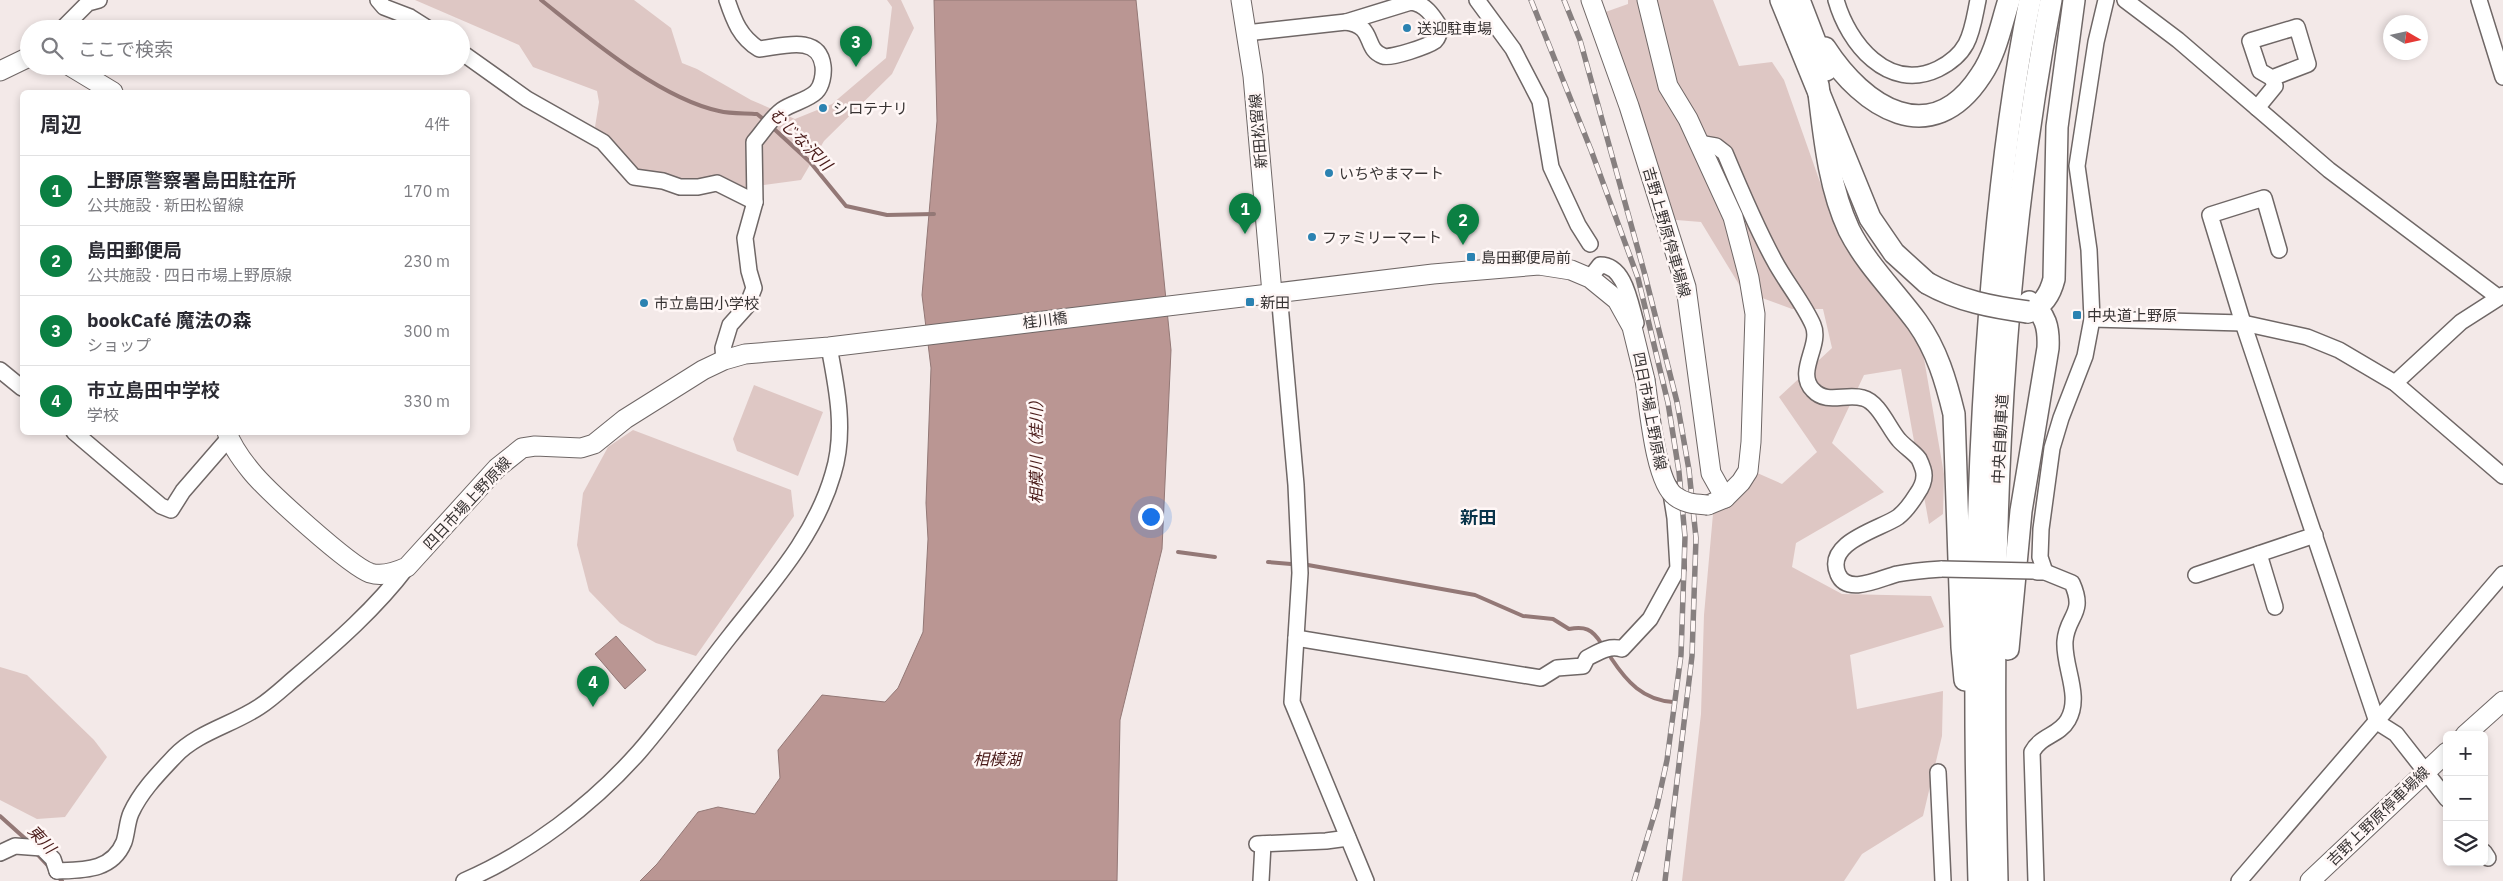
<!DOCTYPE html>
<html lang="ja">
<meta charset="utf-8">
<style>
:root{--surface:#fff;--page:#f7f7f7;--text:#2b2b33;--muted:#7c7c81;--line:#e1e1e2;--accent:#0b8043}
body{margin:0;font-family:"IBM Plex Sans","Noto Sans JP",sans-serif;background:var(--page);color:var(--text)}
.controls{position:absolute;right:15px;bottom:15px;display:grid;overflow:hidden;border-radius:8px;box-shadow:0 2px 8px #0003}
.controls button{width:45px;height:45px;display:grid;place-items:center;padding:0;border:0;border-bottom:1px solid var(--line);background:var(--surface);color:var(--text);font:25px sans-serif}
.compass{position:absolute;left:2383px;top:15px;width:45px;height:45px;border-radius:50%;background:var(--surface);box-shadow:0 2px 8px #0003;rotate:99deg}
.you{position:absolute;left:1150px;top:516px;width:18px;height:18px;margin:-12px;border:4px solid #fff;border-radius:50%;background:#1a73e8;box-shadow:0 0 0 8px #1a73e833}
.badge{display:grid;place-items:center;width:32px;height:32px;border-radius:50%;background:var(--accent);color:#fff;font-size:16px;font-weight:700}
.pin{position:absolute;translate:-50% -41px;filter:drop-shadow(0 1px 2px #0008)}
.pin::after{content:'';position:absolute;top:26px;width:18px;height:15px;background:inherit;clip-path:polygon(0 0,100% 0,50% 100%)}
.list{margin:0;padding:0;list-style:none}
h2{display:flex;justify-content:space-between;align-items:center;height:65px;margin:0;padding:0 20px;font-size:21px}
h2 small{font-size:16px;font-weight:400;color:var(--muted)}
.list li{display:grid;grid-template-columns:32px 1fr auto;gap:15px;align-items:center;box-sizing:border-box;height:70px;padding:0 20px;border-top:1px solid var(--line)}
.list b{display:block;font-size:19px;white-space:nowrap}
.list p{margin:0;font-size:16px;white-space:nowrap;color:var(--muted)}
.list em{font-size:16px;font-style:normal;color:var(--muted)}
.icon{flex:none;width:28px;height:28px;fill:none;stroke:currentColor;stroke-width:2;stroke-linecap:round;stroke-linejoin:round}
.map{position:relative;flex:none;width:2503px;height:881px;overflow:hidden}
.search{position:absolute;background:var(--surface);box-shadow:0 2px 8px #0003;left:20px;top:20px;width:450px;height:55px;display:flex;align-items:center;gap:12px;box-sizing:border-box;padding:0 18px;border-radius:28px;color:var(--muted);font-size:19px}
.panel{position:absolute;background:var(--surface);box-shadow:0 2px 8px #0003;left:20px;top:90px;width:450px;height:345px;border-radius:8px}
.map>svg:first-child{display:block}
.green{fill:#dec7c4}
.water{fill:#ba9693;stroke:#937876}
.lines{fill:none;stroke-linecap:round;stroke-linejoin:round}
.stream{stroke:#937876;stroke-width:4}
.minor-casing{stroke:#6f6766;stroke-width:18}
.major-casing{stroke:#6f6766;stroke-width:21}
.highway-casing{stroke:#6f6766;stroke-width:24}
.minor{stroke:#fff;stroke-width:15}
.major{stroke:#fff;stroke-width:19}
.highway{stroke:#fff;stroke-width:21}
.rail-casing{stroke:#878080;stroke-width:5.5}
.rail{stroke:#fff7f6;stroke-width:4;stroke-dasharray:11;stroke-linecap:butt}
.minor-bridge-casing{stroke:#6f6766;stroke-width:18;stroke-linecap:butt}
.major-bridge-casing{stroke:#6f6766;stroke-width:21;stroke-linecap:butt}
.highway-bridge-casing{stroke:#6f6766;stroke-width:24;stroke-linecap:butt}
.minor-bridge{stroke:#fff;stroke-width:15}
.major-bridge{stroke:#fff;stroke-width:19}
.highway-bridge{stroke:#fff;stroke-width:21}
.poi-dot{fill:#2b82b1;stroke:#fff7f6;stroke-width:2}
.labels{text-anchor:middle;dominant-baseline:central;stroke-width:5;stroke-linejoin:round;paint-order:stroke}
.poi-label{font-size:15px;fill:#373333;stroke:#fff7f6;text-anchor:start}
.street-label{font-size:15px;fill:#373333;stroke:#fff7f6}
.water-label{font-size:16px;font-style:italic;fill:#4a1b19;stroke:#fff7f6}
.quarter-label{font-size:18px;font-weight:bold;fill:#09344a;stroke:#fff7f6}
</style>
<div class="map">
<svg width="2503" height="881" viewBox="0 0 2503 881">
<rect width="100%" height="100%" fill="#f3e9e8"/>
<g class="green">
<polygon points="415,0 634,0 671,28 682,63 697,69 751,100 795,119 832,104 886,58 892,7 887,0 901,0 914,28 892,74 824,141 801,180 698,194 671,189 633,166 595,127 599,102 597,91 533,67 519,45"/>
<path d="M1628,0H1713L1739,66L1772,62L1784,80L1827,202L1923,353L1944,474L1943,514L1929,524L1901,369L1864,375L1832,443L1884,492L1796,543L1792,567L1842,594L1931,596L1944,627L1850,655L1857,709L1943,691L1942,736L1923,816L1862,854L1844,881H1682L1701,714L1704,615L1713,514C1735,502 1744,495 1755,472L1782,484L1817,452L1779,397L1832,348L1823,309H1792L1743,291L1701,222L1664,219L1597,15L1628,4Z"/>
<polygon points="754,385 823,412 798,476 737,451 733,439"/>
<polygon points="633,430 791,490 794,516 696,656 656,643 620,623 589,591 577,545 583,493 608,447"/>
<polygon points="0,667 27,675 94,740 107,757 65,817 37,819 0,800"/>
</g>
<g class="water">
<polygon points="934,0 1136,0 1171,350 1162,549 1120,720 1117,881 640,881 657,864 698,812 718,807 755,814 780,778 778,750 822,695 885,702 898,688 923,632 928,539 926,503 931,368 922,295 937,121"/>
<polygon points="616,636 646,670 625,689 595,654"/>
</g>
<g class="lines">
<g class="stream">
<path d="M541,0C589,38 659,98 719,111C731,114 745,113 757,114L767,122"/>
<polyline points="772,127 810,162 846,206 887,215 934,214"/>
<polyline points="1178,552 1215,557"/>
<polyline points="1268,562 1291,564"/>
<path d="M1308,565L1475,595L1523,616L1553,619L1569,629C1585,626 1592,629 1601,643"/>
<path d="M1611,658C1627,682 1643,700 1673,702"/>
<polyline points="0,816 30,843"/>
<polyline points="36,853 50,868"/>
<polyline points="56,875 62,881"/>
</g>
<defs>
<g id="minor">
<polyline points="378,0 384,7 410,17 429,29"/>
<polyline points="1477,0 1513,49 1540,101 1551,167 1578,225 1590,244"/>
<path d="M1836,0C1848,43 1888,93 1938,69C1948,64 1960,55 1966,44C1973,31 1975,14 1978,0"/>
<polyline points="2125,0 2178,40 2329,170 2498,297"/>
<polyline points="2479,0 2503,77"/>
<path d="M1411,2C1426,4 1433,16 1440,27C1439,33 1439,37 1435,41C1428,46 1391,59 1383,56C1363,49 1376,26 1346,22Z"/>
<polyline points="62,29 88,3 99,0"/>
<polyline points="1246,33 1346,22"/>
<polyline points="461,52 527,99 603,142 634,177 663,181 680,187 698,187 717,183 755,202"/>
<polyline points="2257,108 2275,86 2272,78 2260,71 2250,41 2297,27 2308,64 2272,78"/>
<path d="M1699,143L1716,146L1725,153C1740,189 1755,225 1774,260C1785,281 1804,304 1813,325C1822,345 1795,372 1813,390C1827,405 1845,393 1863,398C1879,402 1889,429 1899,440C1905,447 1914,452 1919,459C1920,461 1922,466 1923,469C1926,478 1922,487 1917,494C1912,502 1906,511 1898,517C1881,529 1824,542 1838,574C1847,596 1881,578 1897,574C1912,571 1927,570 1942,569"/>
<polyline points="2279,250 2264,198 2210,215 2243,323 2377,722 2396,734 2447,799"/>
<path d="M1590,278L1600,265C1625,265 1630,303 1636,323"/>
<polyline points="1279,293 1296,485 1300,573 1292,702 1366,881"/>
<polyline points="2092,319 2243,323 2307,337 2339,350 2395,383 2503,476"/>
<path d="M724,360L723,348L730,325L747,306L754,288L749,271L745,238L755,202L754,142C763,132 771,118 782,110C792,103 808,100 816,92C822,86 824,74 823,66C819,33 780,47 759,49C740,37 734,21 727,0"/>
<polyline points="0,370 22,388"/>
<polyline points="2395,383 2461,322 2503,295"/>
<polyline points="74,432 161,506 171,510 183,491 229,438"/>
<polyline points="2259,554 2275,607"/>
<polyline points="2045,572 2040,557 2041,529 2052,448 2061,418 2085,356 2092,319 2089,250 2077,166 2096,42 2106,0"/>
<polyline points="2196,575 2315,535"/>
<path d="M1296,638L1541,678L1557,668L1583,666L1587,658C1599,652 1609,645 1622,649L1650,619L1678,568L1675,518L1670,487"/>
<polyline points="1938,772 1943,881"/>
<polyline points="1257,844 1326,841 1348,838"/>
<polyline points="2484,852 2488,858"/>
<polyline points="0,853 15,846 42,848 53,859 57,871"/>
<path d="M57,871C84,870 112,871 124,842C127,833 127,822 131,813C141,791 159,773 175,756C198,732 232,725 259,707C273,698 285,686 297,676C336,643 376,608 407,567"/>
<path d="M464,881C529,853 592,805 639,752C671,715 700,674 730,636C770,585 815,537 833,474C846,433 837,388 829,347"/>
<polyline points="1261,881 1263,844"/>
<path d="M2036,881L2032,752C2041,735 2059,736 2068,720C2082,696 2063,666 2065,641C2067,615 2086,614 2072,583L2045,572H2037"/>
<polyline points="2239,881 2503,574"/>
</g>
<g id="major">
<polyline points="1241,0 1253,76 1272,293"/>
<polyline points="1591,0 1629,106 1686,287 1711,473 1725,498"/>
<polyline points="1647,0 1668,86 1688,119 1733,217 1749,278 1755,314 1751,442 1748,471 1741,482 1725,498 1708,505"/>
<polyline points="70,66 113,92"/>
<polyline points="0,71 29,57"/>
<path d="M227,432C232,447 242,460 251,471C267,491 350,566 370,573C383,577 396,572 407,567L497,468L522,448L535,446L581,448L594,444L625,419L703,370L724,360L745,354L829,347L1433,274L1539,265L1571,270L1590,278L1617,300L1632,327L1645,380"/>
<polyline points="2465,735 2503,701"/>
<polyline points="2310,881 2447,752"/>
</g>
<g id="highway">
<polyline points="1781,0 1870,218 1894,253 1927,283"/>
<polyline points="1799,0 1826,70"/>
<path d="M1825,48C1863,107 1931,152 1981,75C1996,53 2001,25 2009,0"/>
<path d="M1818,85C1824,133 1828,185 1849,230C1866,264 1895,292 1917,322C1937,350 1946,381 1954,414L1962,647L1965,680"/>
<path d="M2028,312C2043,305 2050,295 2054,279L2057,127L2074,0"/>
<path d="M2008,649L2021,511L2048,348C2049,328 2046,314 2029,302"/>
<path d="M1979,881C1973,690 1975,499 1990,308C1998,205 2009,102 2030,0"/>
<path d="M1997,881C1990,587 1995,290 2051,0"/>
</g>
</defs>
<use href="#minor" class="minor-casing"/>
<use href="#major" class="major-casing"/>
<use href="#highway" class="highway-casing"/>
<use href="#minor" class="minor"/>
<use href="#major" class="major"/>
<use href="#highway" class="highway"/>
<defs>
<g id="rail">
<polyline points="1531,0 1591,150 1638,278 1668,403 1679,472 1685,537 1681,655 1667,760 1657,806 1634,881"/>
<polyline points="1564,0 1580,40 1645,275 1677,402 1689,470 1696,538 1692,656 1665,881"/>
</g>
</defs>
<use href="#rail" class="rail-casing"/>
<use href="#rail" class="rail"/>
<defs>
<polyline id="minor-bridge" points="1942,569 2033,571"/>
<path id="major-bridge" d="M1645,380C1649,405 1655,482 1675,496C1685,504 1696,504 1708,505"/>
<path id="highway-bridge" d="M1927,283C1959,301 1992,307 2028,312"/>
</defs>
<use href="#minor-bridge" class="minor-bridge-casing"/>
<use href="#major-bridge" class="major-bridge-casing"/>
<use href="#highway-bridge" class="highway-bridge-casing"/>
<use href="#minor-bridge" class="minor-bridge"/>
<use href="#major-bridge" class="major-bridge"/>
<use href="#highway-bridge" class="highway-bridge"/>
</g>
<g class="poi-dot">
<circle cx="1407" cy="28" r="5"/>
<circle cx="823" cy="108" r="5"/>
<circle cx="1329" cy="173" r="5"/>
<circle cx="1312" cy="237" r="5"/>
<rect x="1466" y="252" width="10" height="10" rx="2.5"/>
<rect x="1245" y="297" width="10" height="10" rx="2.5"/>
<circle cx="644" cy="303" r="5"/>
<rect x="2072" y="310" width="10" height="10" rx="2.5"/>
</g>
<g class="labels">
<g class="poi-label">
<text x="1417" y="28">送迎駐車場</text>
<text x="833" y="108">シロテナリ</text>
<text x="1339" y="173">いちやまマート</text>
<text x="1322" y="237">ファミリーマート</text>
<text x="1481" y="257">島田郵便局前</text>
<text x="1260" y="302">新田</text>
<text x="654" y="303">市立島田小学校</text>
<text x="2087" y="315">中央道上野原</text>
</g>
<g class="street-label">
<text transform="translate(1258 131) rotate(-95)">新田松留線</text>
<text transform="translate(1667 232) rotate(74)">吉野上野原停車場線</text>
<text transform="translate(1045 320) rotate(-7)">桂川橋</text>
<text transform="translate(1650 411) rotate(79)">四日市場上野原線</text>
<text transform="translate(2000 439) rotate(-87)">中央自動車道</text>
<text transform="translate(467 503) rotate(-47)">四日市場上野原線</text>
<text transform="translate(2378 816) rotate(-44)">吉野上野原停車場線</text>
</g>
<g class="water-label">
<text transform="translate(801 139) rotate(45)">むじな沢川</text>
<text transform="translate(1036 448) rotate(-90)">相模川（桂川）</text>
<text x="997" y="759">相模湖</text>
<text transform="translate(42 839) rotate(47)">東川</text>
</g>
<g class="quarter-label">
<text x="1478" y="517">新田</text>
</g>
</g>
</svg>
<div class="controls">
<button>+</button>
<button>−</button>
<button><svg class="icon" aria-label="layers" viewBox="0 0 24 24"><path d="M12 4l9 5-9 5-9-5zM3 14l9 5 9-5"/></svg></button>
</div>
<svg class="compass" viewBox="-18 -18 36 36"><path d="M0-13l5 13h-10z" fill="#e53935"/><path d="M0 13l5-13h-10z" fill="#7c7c81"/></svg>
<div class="you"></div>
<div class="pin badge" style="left:1245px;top:234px">1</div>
<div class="pin badge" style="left:1463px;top:245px">2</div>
<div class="pin badge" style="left:856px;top:67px">3</div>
<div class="pin badge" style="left:593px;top:707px">4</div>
<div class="search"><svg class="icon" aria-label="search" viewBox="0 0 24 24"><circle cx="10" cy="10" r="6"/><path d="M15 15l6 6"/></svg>ここで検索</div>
<section class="panel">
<h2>周辺<small>4件</small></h2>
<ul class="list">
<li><span class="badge">1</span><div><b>上野原警察署島田駐在所</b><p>公共施設 · 新田松留線</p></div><em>170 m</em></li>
<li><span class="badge">2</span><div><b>島田郵便局</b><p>公共施設 · 四日市場上野原線</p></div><em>230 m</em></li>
<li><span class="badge">3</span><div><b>bookCafé 魔法の森</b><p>ショップ</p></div><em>300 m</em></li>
<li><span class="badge">4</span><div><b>市立島田中学校</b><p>学校</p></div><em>330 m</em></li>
</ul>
</section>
</div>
